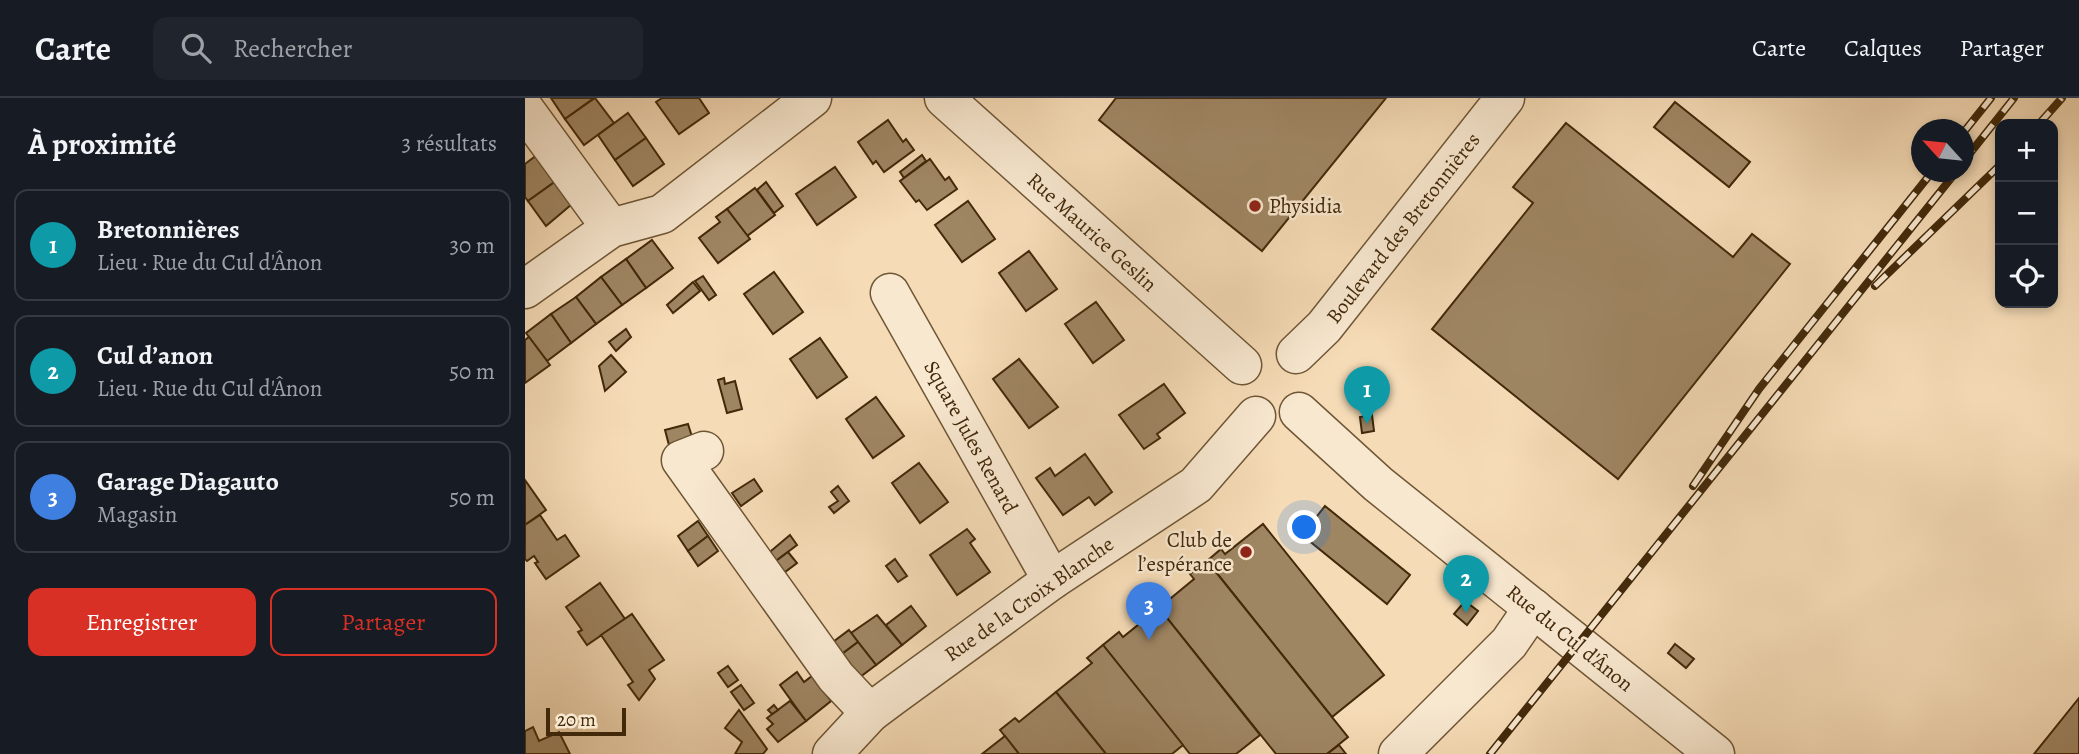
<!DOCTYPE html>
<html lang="fr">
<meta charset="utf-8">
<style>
:root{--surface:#171b24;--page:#20242c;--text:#f1f3f6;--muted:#9ea1a6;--line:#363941;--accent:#d93025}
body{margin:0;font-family:Alegreya,serif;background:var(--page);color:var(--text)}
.controls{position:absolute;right:21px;top:21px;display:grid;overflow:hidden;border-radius:14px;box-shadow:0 4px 10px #0003}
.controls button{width:63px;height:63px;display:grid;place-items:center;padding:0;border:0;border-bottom:2px solid var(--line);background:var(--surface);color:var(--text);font:35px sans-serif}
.compass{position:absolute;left:1386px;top:21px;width:63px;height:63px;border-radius:50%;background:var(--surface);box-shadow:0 4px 10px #0003;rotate:297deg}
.scale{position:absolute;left:21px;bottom:18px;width:80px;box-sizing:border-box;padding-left:7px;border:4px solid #42290a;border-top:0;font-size:19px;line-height:24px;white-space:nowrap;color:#42290a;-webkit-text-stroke:5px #f8e8d0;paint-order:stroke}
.you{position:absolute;left:780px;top:430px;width:24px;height:24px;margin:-18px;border:5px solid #fff;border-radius:50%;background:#1a73e8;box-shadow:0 0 0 10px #1a73e833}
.badge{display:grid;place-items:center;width:46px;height:46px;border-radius:50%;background:var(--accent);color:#fff;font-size:23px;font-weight:700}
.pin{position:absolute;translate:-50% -58px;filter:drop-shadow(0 2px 4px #0008)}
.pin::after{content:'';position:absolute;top:37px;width:24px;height:21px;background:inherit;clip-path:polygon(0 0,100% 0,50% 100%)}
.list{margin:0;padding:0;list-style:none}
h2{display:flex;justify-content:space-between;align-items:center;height:91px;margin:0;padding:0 28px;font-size:30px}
h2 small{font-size:23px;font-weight:400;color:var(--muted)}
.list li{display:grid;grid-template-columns:46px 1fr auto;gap:21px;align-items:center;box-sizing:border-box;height:112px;margin:0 14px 14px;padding:0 14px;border:2px solid var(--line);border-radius:14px}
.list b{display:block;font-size:26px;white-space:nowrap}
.list p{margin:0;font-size:23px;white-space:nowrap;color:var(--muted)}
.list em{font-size:23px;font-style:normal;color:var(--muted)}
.actions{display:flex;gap:14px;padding:21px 28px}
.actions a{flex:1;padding:16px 0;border:2px solid var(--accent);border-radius:14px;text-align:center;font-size:24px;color:var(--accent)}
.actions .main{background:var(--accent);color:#fff}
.icon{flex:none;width:38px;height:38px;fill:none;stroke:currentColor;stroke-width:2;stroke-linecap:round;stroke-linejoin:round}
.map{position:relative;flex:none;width:1554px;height:656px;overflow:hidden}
header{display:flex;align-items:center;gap:42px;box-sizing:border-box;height:98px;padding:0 35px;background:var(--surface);border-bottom:2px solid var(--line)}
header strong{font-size:33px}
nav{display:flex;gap:38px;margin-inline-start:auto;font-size:24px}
.search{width:490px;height:63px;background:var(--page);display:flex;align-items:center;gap:18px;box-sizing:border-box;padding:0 24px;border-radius:14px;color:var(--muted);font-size:26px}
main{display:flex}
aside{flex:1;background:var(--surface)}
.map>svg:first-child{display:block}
.building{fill:#9f8663;stroke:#42290a;stroke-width:2}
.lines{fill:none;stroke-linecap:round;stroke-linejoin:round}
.minor-casing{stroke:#6f5635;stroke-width:41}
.minor{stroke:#f8e8d0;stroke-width:38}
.rail-casing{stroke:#42290a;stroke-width:8}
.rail{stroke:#f8e8d0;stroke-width:5;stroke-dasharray:16;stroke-linecap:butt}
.poi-dot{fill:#8f2418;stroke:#f8e8d0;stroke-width:2.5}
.labels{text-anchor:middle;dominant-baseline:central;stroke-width:5;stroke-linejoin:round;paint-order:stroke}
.poi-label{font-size:21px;fill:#42290a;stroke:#f8e8d0;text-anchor:start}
.street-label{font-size:21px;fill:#42290a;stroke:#f8e8d0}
</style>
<header>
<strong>Carte</strong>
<div class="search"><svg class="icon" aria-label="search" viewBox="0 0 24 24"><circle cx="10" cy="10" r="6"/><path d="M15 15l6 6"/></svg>Rechercher</div>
<nav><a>Carte</a><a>Calques</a><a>Partager</a></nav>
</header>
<main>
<aside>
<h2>À proximité<small>3 résultats</small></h2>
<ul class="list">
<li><span class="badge" style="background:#0f9aa8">1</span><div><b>Bretonnières</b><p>Lieu · Rue du Cul d'Ânon</p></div><em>30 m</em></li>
<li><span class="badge" style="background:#0f9aa8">2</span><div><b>Cul d’anon</b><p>Lieu · Rue du Cul d'Ânon</p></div><em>50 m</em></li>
<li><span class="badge" style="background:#3f7fe0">3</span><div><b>Garage Diagauto</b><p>Magasin</p></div><em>50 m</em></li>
</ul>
<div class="actions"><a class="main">Enregistrer</a><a>Partager</a></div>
</aside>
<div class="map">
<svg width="1554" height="656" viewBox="0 0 1554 656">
<rect width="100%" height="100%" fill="#f5dbb6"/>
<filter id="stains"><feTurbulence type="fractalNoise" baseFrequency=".00286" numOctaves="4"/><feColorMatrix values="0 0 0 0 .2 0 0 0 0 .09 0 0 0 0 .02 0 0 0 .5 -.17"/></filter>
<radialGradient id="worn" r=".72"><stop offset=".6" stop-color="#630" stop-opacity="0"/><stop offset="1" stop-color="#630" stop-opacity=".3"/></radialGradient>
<g class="building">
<polygon points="26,0 69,0 40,21"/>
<polygon points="70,0 89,25 59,47 40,21"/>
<polygon points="137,0 174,0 184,15 154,36 131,4"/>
<polygon points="591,0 861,0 737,153 574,22"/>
<polygon points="1150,4 1225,64 1204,89 1129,29"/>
<polygon points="103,15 121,40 90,62 73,37"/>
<polygon points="363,22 378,44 381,41 389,52 359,74 351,63 348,66 333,44"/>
<polygon points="1041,25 1208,159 1227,136 1265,166 1093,381 907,231 1008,105 988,89"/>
<polygon points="121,40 139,66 108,88 90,62"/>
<polygon points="12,57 31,83 3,103 0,99 0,66"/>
<polygon points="397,57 401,63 379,80 375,74"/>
<polygon points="405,61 420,82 424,79 432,91 402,112 394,102 391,104 375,83"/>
<polygon points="310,69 331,99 292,127 271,96"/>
<polygon points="31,83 47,106 21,128 3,103"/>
<polygon points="241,84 258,108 249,115 232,92"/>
<polygon points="230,90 250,117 222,138 202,111"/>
<polygon points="443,103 470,141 437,164 410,127"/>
<polygon points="202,111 225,141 193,165 174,140 195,124 191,119"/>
<polygon points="127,142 148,170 121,190 101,161"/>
<polygon points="504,153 532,191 501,213 474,175"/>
<polygon points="101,161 121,190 97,207 76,179"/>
<polygon points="249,174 278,214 248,236 219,196"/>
<polygon points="178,178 191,197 184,202 170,183"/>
<polygon points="76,179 97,207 71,226 51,199"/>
<polygon points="168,184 175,193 148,215 142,207"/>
<polygon points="51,199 71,226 46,245 26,216"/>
<polygon points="571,204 599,242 568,265 540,226"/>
<polygon points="26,216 46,245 22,263 1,235"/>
<polygon points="101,231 106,239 91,253 84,244"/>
<polygon points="4,239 25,267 0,285 0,242"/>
<polygon points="295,240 322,279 292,300 265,261"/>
<polygon points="86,257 101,274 80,293 74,268"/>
<polygon points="494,261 533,309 504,330 468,281"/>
<polygon points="199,280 200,286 210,283 217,311 202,315 193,282"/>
<polygon points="639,286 660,315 632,336 635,340 619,351 594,317"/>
<polygon points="351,299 379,338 348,360 321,321"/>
<polygon points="847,317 849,333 837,335 835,319"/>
<polygon points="163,326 169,345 145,351 140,332"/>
<polygon points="560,356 587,394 570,407 564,399 538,417 511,380 525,370 530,378"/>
<polygon points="394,365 423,404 395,425 367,385"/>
<polygon points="229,381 237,393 216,408 207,395"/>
<polygon points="0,382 21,412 0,427"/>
<polygon points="313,388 324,403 309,415 304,409 313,403 306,394"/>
<polygon points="800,408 885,477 862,506 777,437"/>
<polygon points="15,417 32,442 40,437 54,458 21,481 10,465 13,464 9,458 2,463 0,461 0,427"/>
<polygon points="173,423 183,438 163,453 153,438"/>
<polygon points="738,426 859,577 807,619 682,463 696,451 700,456"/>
<polygon points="442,431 450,441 445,445 465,474 432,497 405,457"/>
<polygon points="265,437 272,447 247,466 240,458"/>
<polygon points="183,438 193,453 173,468 163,453"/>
<polygon points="263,454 272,465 256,477 247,466"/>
<polygon points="370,461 382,478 373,484 361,468"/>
<polygon points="682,463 823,639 802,656 751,656 634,510 669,481 665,476"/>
<polygon points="75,485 100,521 62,547 53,534 57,532 41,509"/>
<polygon points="940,503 953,513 942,527 929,516"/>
<polygon points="386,508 401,528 377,547 361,527"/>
<polygon points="634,510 735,637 711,656 665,656 578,547 594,534 598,539"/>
<polygon points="107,516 139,562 124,572 130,581 114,602 103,587 108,584 76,537"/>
<polygon points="352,517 377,547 351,567 326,535"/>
<polygon points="324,532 333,544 309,562 300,550"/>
<polygon points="333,544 351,567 327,585 309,562"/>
<polygon points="1150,546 1169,561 1161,570 1143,555"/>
<polygon points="578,547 658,647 647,656 581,656 531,594 567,565 562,560"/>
<polygon points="203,568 213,582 203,589 193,575"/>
<polygon points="272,574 279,584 287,578 306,603 281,623 255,587"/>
<polygon points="216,587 229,605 219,612 206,594"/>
<polygon points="531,594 581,656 494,656 475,632 490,620 494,624"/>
<polygon points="1554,600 1554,656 1509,656"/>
<polygon points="265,603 281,623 253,644 242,631 248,626 242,620"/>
<polygon points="249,607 253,612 247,616 243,612"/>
<polygon points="214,612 242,651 238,656 210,656 217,644 200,630"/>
<polygon points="8,629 14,643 34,634 45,656 0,656 0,633"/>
<polygon points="480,638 494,656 457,656"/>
<polygon points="814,647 821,656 802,656"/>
</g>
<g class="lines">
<defs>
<g id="minor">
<polyline points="419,0 717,267"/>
<polyline points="0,12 86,130"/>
<polyline points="0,191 86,130 137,116 287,0"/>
<polyline points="365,195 527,482"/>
<polyline points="771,256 799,229 980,0"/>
<polyline points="774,314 853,386 1190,656"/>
<polyline points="179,353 156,362 311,579 345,615"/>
<polyline points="307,656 345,615 365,600 527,482 671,387 731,318"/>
<polyline points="873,656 984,545 1008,510"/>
</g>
</defs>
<use href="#minor" class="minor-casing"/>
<use href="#minor" class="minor"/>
<defs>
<g id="rail">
<polyline points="1514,26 1537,0"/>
<polyline points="1438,35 1466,0"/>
<polyline points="1438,64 1489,0"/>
<polyline points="1350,188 1475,67"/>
<polyline points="1168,388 1234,291 1407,74"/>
<polyline points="965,656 1431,74"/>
</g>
</defs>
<use href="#rail" class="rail-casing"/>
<use href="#rail" class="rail"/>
</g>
<g class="poi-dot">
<circle cx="730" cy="108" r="7"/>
<circle cx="721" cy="454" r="7"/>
</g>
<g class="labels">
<g class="poi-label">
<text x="744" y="108">Physidia</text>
<text x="707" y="442" text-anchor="end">Club de<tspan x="707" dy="24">l’espérance</tspan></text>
</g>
<g class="street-label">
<text transform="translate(878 130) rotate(-52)">Boulevard des Bretonnières</text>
<text transform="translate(567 134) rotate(42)">Rue Maurice Geslin</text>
<text transform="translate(446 339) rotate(61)">Square Jules Renard</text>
<text transform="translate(504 501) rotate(-35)">Rue de la Croix Blanche</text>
<text transform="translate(1045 540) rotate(39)">Rue du Cul d'Ânon</text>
</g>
</g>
<rect width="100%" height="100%" filter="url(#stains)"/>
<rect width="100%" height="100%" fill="url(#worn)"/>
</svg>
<div class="controls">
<button>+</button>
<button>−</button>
<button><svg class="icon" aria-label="locate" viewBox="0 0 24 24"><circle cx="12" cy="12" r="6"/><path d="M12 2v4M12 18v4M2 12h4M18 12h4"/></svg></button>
</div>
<svg class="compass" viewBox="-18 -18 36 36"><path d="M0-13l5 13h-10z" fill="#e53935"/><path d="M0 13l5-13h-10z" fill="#9ea1a6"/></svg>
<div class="scale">20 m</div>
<div class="you"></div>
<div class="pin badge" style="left:842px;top:326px;background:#0f9aa8">1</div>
<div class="pin badge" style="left:941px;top:515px;background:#0f9aa8">2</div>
<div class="pin badge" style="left:624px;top:542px;background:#3f7fe0">3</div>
</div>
</main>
